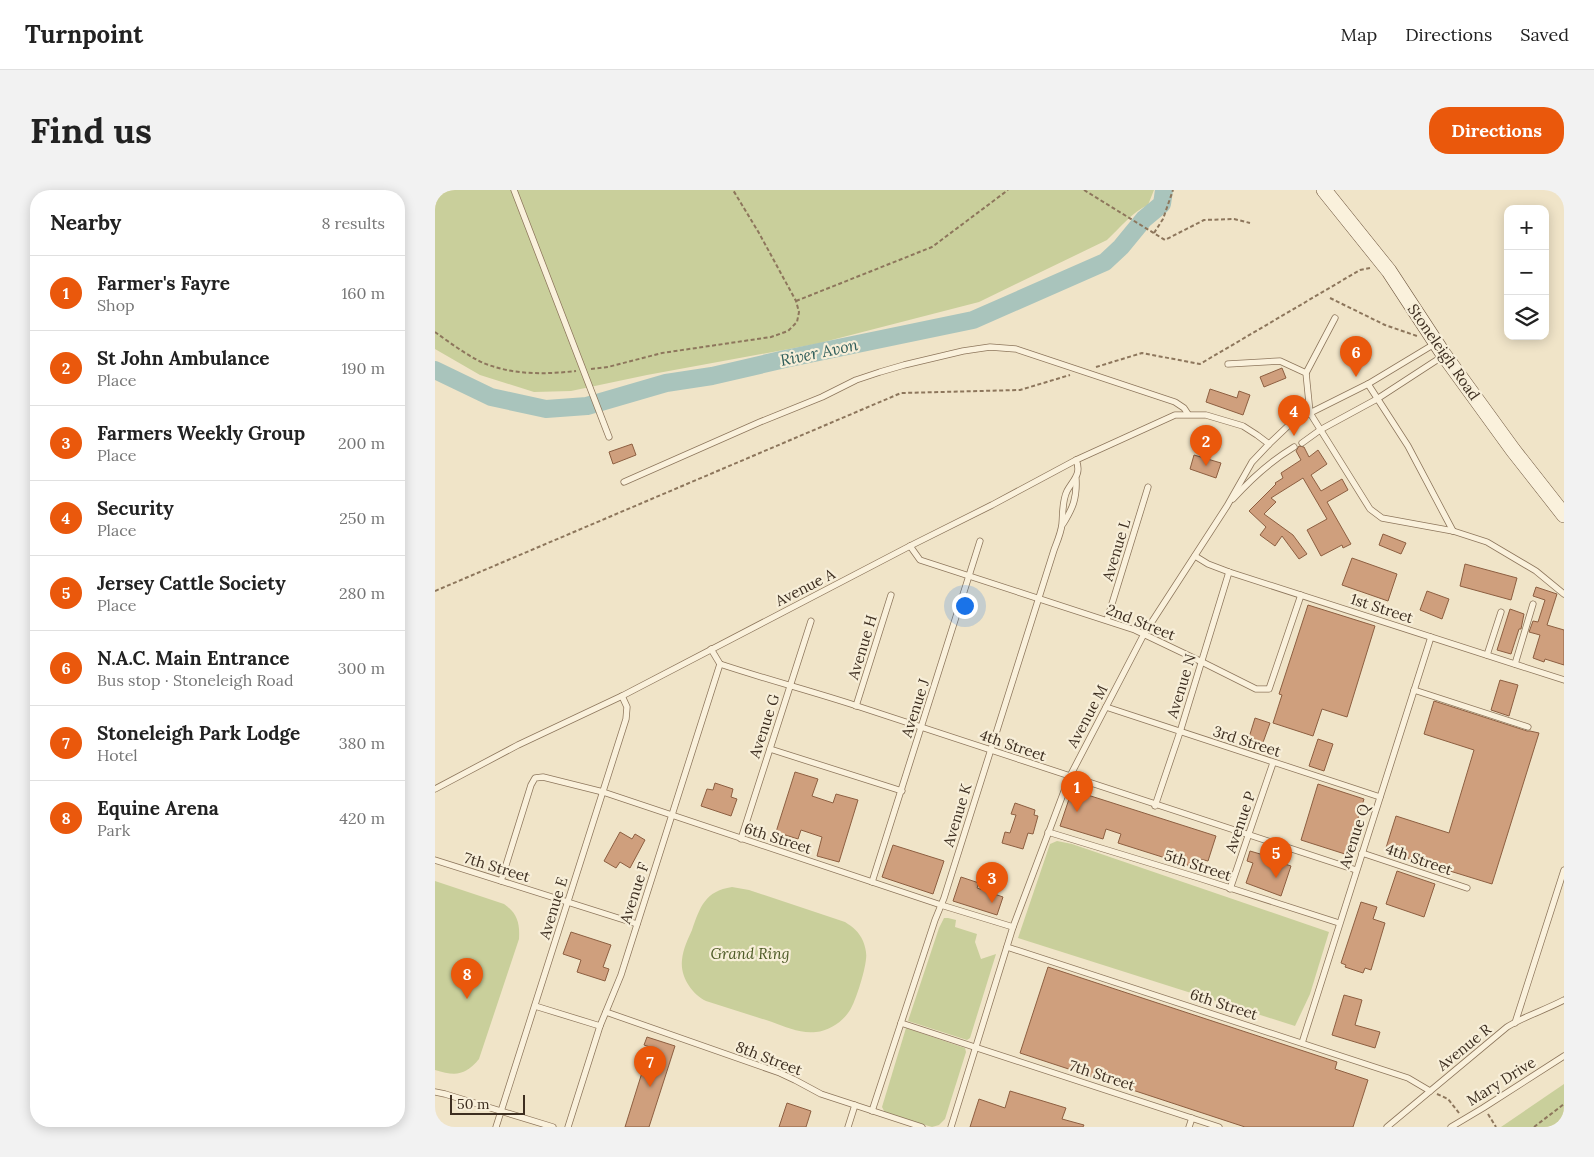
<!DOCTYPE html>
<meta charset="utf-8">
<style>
:root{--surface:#fff;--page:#f2f2f2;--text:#222;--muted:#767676;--line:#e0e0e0;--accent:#ea580c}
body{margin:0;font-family:Lora,serif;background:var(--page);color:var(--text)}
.controls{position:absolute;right:15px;top:15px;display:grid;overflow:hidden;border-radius:10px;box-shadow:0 2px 12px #0003}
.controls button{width:45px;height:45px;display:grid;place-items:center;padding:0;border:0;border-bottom:1px solid var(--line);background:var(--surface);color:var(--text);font:25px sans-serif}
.scale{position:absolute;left:15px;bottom:12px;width:75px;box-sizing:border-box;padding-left:5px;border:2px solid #3d2e20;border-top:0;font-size:14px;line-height:18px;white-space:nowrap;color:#3d2e20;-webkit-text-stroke:4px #f7eed8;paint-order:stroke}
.you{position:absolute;left:529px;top:415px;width:18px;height:18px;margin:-12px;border:4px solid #fff;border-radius:50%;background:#1a73e8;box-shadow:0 0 0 8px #1a73e833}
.badge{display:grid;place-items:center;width:32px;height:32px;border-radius:50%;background:var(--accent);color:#fff;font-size:16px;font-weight:700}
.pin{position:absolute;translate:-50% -41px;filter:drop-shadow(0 1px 2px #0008)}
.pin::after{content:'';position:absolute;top:26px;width:18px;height:15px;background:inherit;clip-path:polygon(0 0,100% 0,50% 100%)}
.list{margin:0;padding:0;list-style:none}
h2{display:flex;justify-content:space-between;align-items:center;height:65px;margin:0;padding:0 20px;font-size:21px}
h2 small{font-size:16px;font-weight:400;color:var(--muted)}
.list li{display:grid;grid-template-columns:32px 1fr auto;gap:15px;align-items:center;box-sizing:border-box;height:75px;padding:0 20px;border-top:1px solid var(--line)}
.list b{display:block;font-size:19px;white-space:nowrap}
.list p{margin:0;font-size:16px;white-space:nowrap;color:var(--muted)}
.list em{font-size:16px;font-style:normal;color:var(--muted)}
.icon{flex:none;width:28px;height:28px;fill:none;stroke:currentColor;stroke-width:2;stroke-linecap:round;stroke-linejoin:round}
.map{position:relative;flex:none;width:1129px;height:937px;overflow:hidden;border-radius:20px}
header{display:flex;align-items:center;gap:30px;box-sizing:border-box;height:70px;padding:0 25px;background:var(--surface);border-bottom:1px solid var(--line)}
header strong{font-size:24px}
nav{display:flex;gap:28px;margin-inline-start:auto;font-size:18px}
.intro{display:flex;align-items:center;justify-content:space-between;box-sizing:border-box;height:120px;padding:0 30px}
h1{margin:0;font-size:35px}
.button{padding:12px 22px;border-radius:20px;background:var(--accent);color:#fff;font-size:18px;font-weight:700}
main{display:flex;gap:30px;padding:0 30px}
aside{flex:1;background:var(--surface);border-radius:20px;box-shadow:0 2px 12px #0003}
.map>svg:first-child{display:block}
.green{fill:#c9cf9b}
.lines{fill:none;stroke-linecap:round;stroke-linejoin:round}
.river{stroke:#a9c4bc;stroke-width:18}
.building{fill:#cf9f7d;stroke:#8d5f41}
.service-casing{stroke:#8d765c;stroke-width:7}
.secondary-casing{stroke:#6f573f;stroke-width:16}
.path{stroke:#8d765c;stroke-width:2;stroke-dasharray:4 2.5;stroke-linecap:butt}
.service{stroke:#faf1dc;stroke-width:5.5}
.secondary{stroke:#faf1dc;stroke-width:15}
.labels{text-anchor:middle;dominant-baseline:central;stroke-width:4.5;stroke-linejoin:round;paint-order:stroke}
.street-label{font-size:15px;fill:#3d2e20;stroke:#f7eed8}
.park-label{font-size:15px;font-style:italic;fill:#4d5a26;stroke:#f7eed8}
.water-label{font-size:16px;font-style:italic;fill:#2f5d5a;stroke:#f7eed8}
</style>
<header>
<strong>Turnpoint</strong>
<nav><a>Map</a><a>Directions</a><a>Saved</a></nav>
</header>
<div class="intro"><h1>Find us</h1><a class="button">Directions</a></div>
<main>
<aside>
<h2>Nearby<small>8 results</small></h2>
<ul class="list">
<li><span class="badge">1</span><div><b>Farmer's Fayre</b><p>Shop</p></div><em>160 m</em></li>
<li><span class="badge">2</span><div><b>St John Ambulance</b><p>Place</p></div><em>190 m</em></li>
<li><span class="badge">3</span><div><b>Farmers Weekly Group</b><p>Place</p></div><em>200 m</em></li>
<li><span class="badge">4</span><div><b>Security</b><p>Place</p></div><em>250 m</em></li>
<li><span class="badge">5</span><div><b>Jersey Cattle Society</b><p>Place</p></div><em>280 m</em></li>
<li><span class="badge">6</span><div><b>N.A.C. Main Entrance</b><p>Bus stop · Stoneleigh Road</p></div><em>300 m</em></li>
<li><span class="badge">7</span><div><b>Stoneleigh Park Lodge</b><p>Hotel</p></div><em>380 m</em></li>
<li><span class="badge">8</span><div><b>Equine Arena</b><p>Park</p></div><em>420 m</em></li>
</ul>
</aside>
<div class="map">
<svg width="1129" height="937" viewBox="0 0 1129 937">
<rect width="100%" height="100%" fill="#f0e4c8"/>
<g class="green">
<path d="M0,0H719L713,15C697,22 685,38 672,50L544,112L381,154L212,185L136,201L99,202L45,185L0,159Z"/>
<polygon points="622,651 637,654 894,742 875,804 860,836 583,748 615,654"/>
<path d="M0,691L69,714C82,723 85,733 84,749L44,869C30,886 20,886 0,880Z"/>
<path d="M297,697L314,700L410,732C418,737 424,742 428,751C430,756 432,763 431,769C430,781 420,815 413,823C406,833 393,841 381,842C366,844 351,837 337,832C315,825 293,818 271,811C257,804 245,787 247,770C248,759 253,749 257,740C265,717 270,701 297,697Z"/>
<polygon points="509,728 513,728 521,730 520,737 542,744 540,752 546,769 561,764 535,848 532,850 473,831 504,738"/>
<polygon points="471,838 530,858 531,862 510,929 504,935 497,937 450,923 447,917"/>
<polygon points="1129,894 1129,937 1066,937"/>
</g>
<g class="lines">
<polyline class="river" points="0,180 56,207 111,219 152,216 231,193 277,186 350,169 538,130 670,72 686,57 709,29 727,14 729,0"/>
</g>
<g class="building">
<polygon points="847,178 851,188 829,197 825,187"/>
<polygon points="775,199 802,208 804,201 815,205 808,225 771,212"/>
<polygon points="197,254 201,265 178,274 174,262"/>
<polygon points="864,256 869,257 874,267 883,260 892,274 876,285 886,301 907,289 913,300 892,312 916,354 908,358 907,355 886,366 872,340 892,329 868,288 836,308 841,312 829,324 858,345 872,364 864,369 847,346 840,356 825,345 831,337 814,321 841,294 840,293 848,288 846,283 866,270 861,261"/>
<polygon points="759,265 786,273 781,288 755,279"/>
<polygon points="948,344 971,353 966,364 944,355"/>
<polygon points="917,368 962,384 953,411 907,395"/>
<polygon points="1030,374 1082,388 1076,410 1025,396"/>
<polygon points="1101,397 1122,404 1112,435 1129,440 1129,475 1110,469 1109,472 1098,468 1105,445 1094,442 1098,431 1103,432 1110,410 1098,406"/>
<polygon points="992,401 1014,409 1007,429 985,420"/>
<polygon points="873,415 940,436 912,527 887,519 878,546 838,533 847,505 844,504"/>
<polygon points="1075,419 1089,424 1086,439 1084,439 1076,464 1062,460"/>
<polygon points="1065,490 1083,495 1074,526 1056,520"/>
<polygon points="999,511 1092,541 1095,541 1104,543 1057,694 950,661 961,626 1014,643 1039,560 989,544"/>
<polygon points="820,528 835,533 826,558 812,554"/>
<polygon points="883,549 898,554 889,581 874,576"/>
<polygon points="360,582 383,589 377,606 398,613 401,604 423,610 404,672 382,666 387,647 366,640 363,649 341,642"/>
<polygon points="280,593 298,599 296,607 302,609 296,626 266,616 272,599 278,600"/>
<polygon points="883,594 929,609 919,641 920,642 913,665 866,650"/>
<polygon points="637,600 781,646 773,671 765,669 762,678 683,653 686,644 671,639 668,649 625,636"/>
<polygon points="580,613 600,620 599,625 603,626 598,644 593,643 588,659 567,653 570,642 575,643 581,625 576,624"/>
<polygon points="185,642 197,649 200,644 210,650 195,678 185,672 181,678 169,671"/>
<polygon points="458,655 509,671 498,704 447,687"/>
<polygon points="815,661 832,666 831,668 856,676 846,706 811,693 818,673 812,671"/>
<polygon points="962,681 1000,694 989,727 951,714"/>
<polygon points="526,687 544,693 542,698 568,707 562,725 518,711"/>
<polygon points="926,712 942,717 938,729 950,733 936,780 930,778 928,783 910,777 911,775 906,773"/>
<polygon points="136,742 176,755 168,777 174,779 170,791 142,782 146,770 128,764"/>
<polygon points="613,777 902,872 900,879 933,890 918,937 810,937 585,863"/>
<polygon points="909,805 927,810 920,835 945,842 940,858 897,845"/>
<polygon points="212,847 240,856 214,937 190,937 215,857 209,855"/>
<polygon points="575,901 631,918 627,929 649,935 648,937 535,937 544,909 570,918"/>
<polygon points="352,913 376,921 371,937 344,937"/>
</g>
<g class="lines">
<defs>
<g id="service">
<polyline points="79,0 174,247"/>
<polyline points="793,174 845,171 871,183 875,223 935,319 947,328 1018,341 1052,352 1101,381 1129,404"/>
<polyline points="871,183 900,128"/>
<polyline points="933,194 973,256 1018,341"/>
<polyline points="867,253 885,240 942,209 1008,166"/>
<polyline points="189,292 325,232 387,207 421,190 445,182 469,175 528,161 555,157 581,159 740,212 749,218 753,224"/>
<path d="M798,309C816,289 836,271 859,257"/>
<path d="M628,334C638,318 642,308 641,289"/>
<polyline points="475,356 485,370 700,440 767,472 821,499 834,499 866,405"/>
<polyline points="760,366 773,374 794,382 1129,490"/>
<polyline points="672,430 713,297"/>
<polyline points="276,459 285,474"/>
<polyline points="1052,465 1066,422"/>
<path d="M285,474C330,489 376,501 422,516C588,571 754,626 921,680"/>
<polyline points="1080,474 1098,414"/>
<polyline points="979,500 1093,537"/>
<polyline points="421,516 456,405"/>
<polyline points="671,517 945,607"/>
<polyline points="335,559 467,601"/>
<polyline points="0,599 83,555 187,506 475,356 557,315 641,270 740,225 771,225 808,236 822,245 834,254"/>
<polyline points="720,616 745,542 794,382"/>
<polyline points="613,642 764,688 904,733"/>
<polyline points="306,649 376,431"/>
<polyline points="927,663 1032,698"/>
<polyline points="0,670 202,734"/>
<polyline points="66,691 96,595 100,588 108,587 168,602 506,715 578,737"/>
<polyline points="437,692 545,351"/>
<polyline points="795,699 838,573"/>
<polyline points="572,757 973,888 995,901"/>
<polyline points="100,816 165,836"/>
<polyline points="171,822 345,883 360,890 386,904 487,937"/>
<polyline points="466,833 784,937"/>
<polyline points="1080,833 1129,680"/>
<polyline points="867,853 996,447"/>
<polyline points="0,902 10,904 118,937"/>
<path d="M437,921L500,730L509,708C545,592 583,476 619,360C622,352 626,343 627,334C628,323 627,311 632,301C638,290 647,284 641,270"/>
<polyline points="61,937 191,529 192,517 187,506"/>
<polyline points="133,937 165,836 186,785 285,474"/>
<polyline points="413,937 420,915"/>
<polyline points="516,937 578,737 634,588 709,444 792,316 817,272 834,254 853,236 875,223 933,194 1001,153"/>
<polyline points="754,937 757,928"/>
<path d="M952,937L1072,837C1090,826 1110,820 1129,810"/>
<polyline points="1016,937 1048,918 1129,866"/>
</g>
<polyline id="secondary" points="889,0 954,81 1009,165 1078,260 1129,325"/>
</defs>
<use href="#service" class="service-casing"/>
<use href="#secondary" class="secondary-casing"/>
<g class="path">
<polyline points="649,0 730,50 769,30 799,29 815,33"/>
<polyline points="719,43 728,29 738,0"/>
<polyline points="895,108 950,135 982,146"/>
<polyline points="361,111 497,57 573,0"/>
<path d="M0,142C17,154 40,172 60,177C86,185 115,184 141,181"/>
<polyline points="661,177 707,163 765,174 925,80 935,78"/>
<polyline points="156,179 173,177 227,163 336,147 353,141 362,132 364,122 361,111 324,43 298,0"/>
<polyline points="0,401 466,203 585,200 635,185"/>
<polyline points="1002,904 1013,909 1024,923"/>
<polyline points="1053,924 1061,937"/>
<polyline points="1099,937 1129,914"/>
</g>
<use href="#service" class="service"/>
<use href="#secondary" class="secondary"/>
</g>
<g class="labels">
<g class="street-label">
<text transform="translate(1009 162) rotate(55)">Stoneleigh Road</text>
<text transform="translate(681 360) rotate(-73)">Avenue L</text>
<text transform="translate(370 397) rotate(-27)">Avenue A</text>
<text transform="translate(947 418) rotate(18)">1st Street</text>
<text transform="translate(706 432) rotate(22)">2nd Street</text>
<text transform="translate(427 457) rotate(-73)">Avenue H</text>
<text transform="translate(746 496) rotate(-73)">Avenue N</text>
<text transform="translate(480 518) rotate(-72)">Avenue J</text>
<text transform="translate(652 526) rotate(-62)">Avenue M</text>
<text transform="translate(329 536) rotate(-72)">Avenue G</text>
<text transform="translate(812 551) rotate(18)">3rd Street</text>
<text transform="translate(578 555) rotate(19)">4th Street</text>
<text transform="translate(522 625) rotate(-73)">Avenue K</text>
<text transform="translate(805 632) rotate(-71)">Avenue P</text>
<text transform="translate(919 646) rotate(-72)">Avenue Q</text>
<text transform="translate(343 648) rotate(18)">6th Street</text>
<text transform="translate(984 669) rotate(19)">4th Street</text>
<text transform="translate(763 675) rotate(18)">5th Street</text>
<text transform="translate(62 677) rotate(17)">7th Street</text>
<text transform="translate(199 703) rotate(-72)">Avenue F</text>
<text transform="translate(118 718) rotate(-73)">Avenue E</text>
<text transform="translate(789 814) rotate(18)">6th Street</text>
<text transform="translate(1029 857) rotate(-39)">Avenue R</text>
<text transform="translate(334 868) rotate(21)">8th Street</text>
<text transform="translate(667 885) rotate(18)">7th Street</text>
<text transform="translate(1066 891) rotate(-32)">Mary Drive</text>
</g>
<g class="park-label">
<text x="315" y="763">Grand Ring</text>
</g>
<g class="water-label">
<text transform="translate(384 162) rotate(-12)">River Avon</text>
</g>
</g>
</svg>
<div class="controls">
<button>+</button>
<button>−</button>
<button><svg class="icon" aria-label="layers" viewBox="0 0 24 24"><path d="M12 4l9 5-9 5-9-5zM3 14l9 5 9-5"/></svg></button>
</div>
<div class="scale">50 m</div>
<div class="you"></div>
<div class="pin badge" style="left:642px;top:622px">1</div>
<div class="pin badge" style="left:771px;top:276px">2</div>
<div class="pin badge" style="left:557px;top:713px">3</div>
<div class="pin badge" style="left:859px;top:246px">4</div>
<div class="pin badge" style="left:841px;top:688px">5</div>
<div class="pin badge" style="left:921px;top:187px">6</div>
<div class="pin badge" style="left:215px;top:897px">7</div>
<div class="pin badge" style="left:32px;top:809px">8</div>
</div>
</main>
